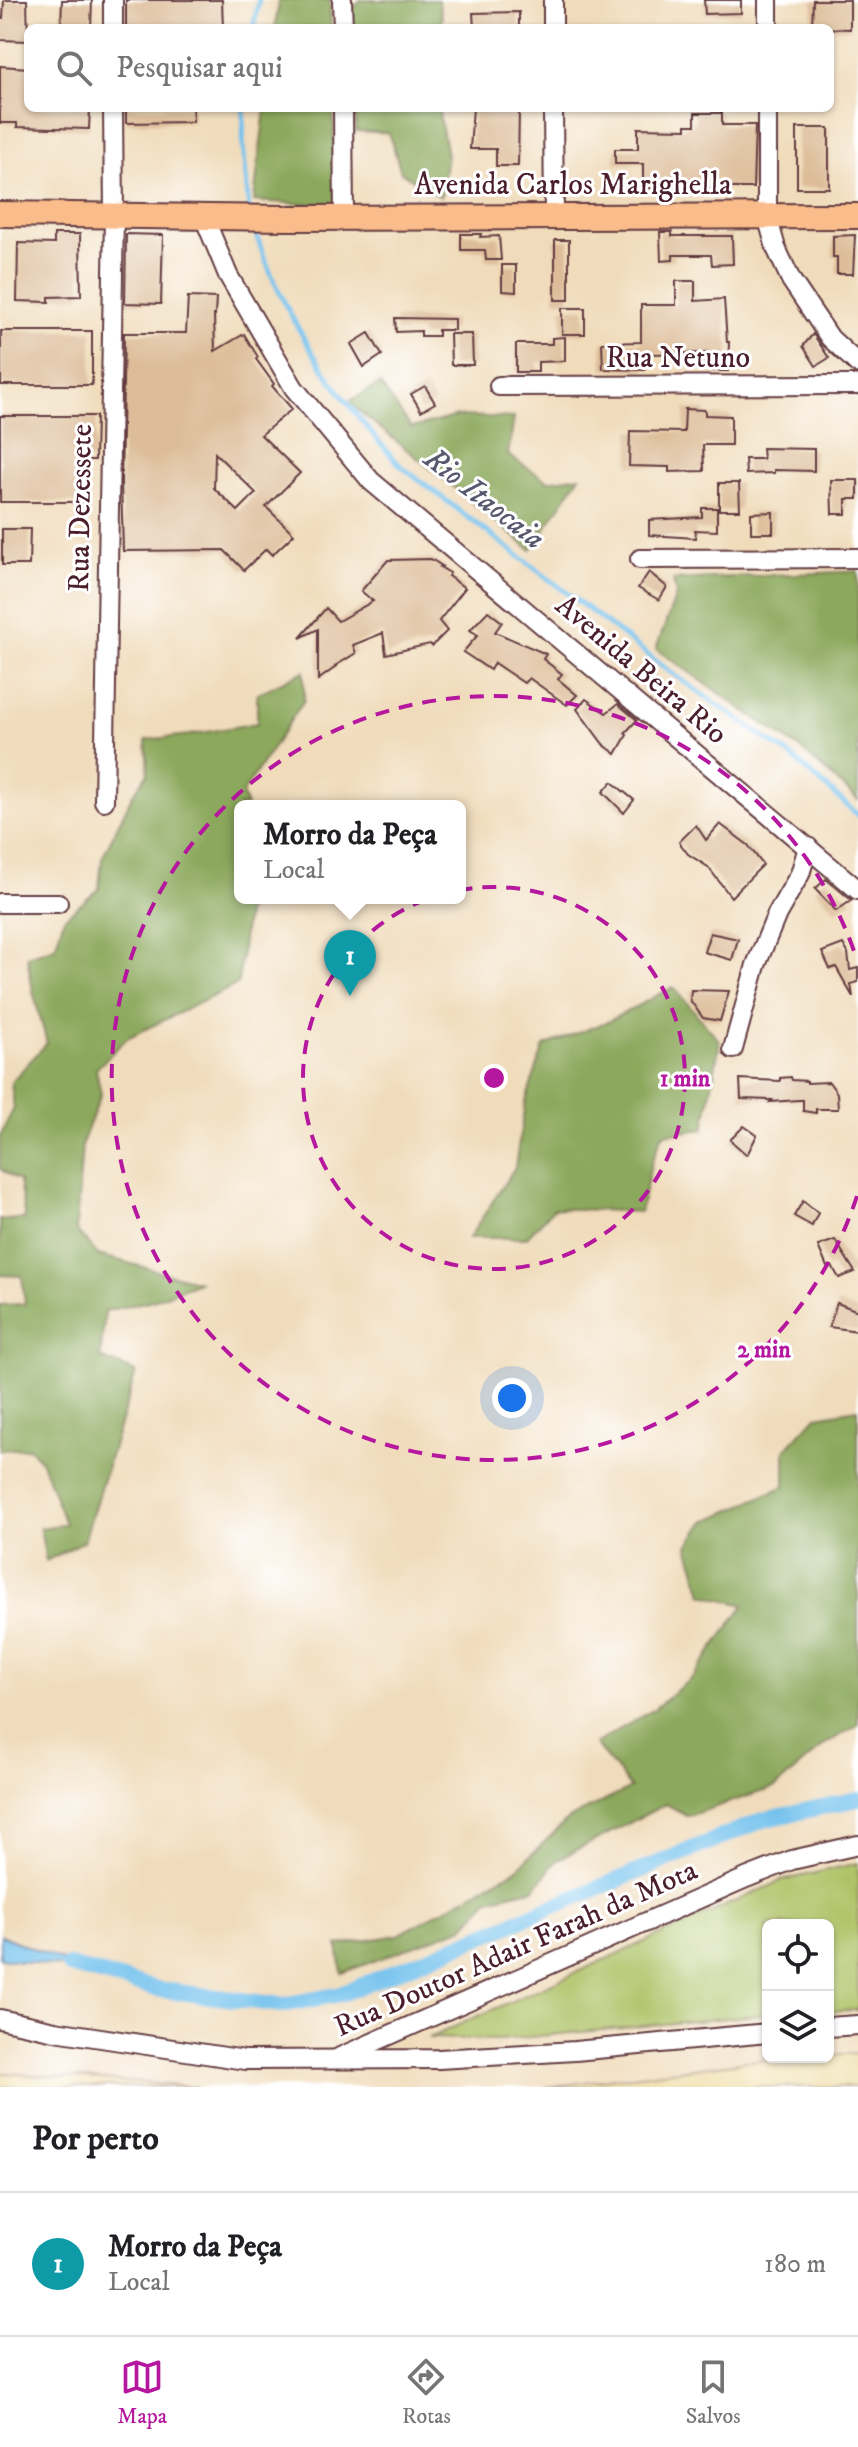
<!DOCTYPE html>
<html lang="pt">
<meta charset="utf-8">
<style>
:root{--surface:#fff;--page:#f2f2f2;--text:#202124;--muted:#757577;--line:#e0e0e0;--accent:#b5179e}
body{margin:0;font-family:"IM FELL DW Pica",serif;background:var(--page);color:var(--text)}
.controls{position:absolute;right:24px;bottom:24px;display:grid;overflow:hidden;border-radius:12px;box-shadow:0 2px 6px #0004}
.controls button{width:72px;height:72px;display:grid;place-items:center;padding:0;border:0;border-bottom:2px solid var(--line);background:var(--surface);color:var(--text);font:40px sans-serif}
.you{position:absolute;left:512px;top:1398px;width:28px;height:28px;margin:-20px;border:6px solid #fff;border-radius:50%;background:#1a73e8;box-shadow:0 0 0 12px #1a73e833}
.badge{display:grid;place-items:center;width:52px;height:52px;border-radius:50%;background:var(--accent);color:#fff;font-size:26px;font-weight:700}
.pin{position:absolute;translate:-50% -66px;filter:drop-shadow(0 2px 4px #0008)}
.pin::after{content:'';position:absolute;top:42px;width:28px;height:24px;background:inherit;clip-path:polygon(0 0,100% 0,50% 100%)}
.popup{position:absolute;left:234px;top:800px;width:232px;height:104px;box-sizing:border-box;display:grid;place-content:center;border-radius:12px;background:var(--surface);filter:drop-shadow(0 2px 6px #0005);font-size:26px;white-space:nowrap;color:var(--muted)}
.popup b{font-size:30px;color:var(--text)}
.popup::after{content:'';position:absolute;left:50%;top:100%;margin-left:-16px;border:16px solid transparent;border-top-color:var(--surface)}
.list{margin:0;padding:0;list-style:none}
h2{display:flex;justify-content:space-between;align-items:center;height:104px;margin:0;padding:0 32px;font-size:34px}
h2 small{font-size:26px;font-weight:400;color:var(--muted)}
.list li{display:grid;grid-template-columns:52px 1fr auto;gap:24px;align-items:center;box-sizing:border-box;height:144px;padding:0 32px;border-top:2px solid var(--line)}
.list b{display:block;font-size:30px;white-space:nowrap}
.list p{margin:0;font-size:26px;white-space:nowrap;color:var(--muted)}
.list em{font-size:26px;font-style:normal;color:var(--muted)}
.icon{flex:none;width:44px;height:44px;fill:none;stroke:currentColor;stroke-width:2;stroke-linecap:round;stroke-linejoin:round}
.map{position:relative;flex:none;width:858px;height:2087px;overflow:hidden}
.search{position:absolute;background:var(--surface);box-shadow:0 2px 6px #0004;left:24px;right:24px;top:24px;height:88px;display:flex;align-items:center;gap:20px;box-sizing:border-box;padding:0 28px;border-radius:12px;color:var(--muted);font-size:30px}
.sheet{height:248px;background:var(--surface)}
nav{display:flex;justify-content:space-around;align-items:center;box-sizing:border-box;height:112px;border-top:2px solid var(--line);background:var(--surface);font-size:22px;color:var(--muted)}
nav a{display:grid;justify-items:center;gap:4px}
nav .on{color:var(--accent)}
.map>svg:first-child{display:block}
.green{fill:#afc266;stroke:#7c7048;stroke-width:2}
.forest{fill:#8ba85b;stroke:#6a6443;stroke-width:2}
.sand{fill:#eeda9e;stroke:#9c7c64;stroke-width:2}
.water{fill:#72c1ed;stroke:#5e708c;stroke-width:2}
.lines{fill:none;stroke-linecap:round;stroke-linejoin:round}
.stream{stroke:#72c1ed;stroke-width:5}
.canal{stroke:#72c1ed;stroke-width:16}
.building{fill:#ddbd99;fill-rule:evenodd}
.minor-casing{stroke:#633b40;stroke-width:22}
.major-casing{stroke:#633b40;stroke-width:28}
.minor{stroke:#fff;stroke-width:18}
.major{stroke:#fabc8b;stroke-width:24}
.ring{fill:none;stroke:#b5179e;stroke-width:4;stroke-dasharray:14 10}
.labels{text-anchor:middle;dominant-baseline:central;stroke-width:6;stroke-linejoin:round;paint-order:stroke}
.street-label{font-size:30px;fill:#4a1f2b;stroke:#fff}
.water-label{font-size:32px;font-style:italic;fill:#58586f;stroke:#fff}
.centre{fill:#b5179e;stroke:#fff;stroke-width:4}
.ring-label{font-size:24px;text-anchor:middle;font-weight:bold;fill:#b5179e;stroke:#fff;stroke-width:6;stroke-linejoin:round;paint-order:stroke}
</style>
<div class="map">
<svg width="858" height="2087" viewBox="0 0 858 2087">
<rect width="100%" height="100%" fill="#fff"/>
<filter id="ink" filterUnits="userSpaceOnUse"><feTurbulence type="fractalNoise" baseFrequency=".0125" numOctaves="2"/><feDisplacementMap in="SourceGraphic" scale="16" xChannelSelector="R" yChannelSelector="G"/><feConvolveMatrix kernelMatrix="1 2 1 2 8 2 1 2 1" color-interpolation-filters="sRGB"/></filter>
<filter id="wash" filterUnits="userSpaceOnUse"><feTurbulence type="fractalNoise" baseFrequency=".006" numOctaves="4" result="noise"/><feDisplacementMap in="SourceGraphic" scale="32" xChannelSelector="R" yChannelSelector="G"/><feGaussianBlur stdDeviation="1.8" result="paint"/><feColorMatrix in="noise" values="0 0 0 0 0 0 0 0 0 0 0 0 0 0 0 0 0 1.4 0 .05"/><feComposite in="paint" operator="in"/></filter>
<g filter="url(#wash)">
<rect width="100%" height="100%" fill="#f0dbba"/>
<polygon class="green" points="858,1863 858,2010 828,2011 828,1925 768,1925 768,2014 498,2040 429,2038 781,1881"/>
<g class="forest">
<polygon points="279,0 330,0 331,28 275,28"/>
<polygon points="360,0 438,0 442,17 440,28 352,28 352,11"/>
<polygon points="265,108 333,108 336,206 254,201"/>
<polygon points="355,108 438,108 447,155 441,197 401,172 389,133 356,131"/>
<polygon points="380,384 411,428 458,416 514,418 508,455 548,481 580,476 531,550 348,402"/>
<polygon points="858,571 858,800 803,751 656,649 676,595 673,580"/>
<polygon points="304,671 304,700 242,794 247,806 240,806 240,898 248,898 238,984 127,1038 96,1069 101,1094 82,1144 76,1230 98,1255 199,1282 153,1300 105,1311 100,1358 136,1372 84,1541 46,1561 40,1528 65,1524 42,1462 29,1448 0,1450 0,1305 25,1304 22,1276 0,1275 0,1220 25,1219 19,1181 0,1169 0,1136 14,1108 11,1082 47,1043 33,991 27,956 55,947 64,918 99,889 102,858 132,796 148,773 146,740 190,735 257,723 257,694"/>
<polygon points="673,987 720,1041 704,1129 663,1134 652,1161 640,1212 554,1208 526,1238 469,1238 515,1167 525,1104 544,1046 609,1021"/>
<polygon points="858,1409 858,1725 825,1744 776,1787 688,1816 666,1804 557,1860 535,1888 489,1899 464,1927 342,1973 338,1945 398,1935 518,1868 568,1819 631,1788 595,1744 654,1709 694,1676 744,1605 703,1594 688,1546 704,1522 785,1486 785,1450 816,1416"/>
</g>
<g class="sand">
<polygon points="858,2053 858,2087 546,2087 748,2061"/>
<polygon points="0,2073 6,2073 198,2087 0,2087"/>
</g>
<polygon class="water" points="0,1935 88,1971 0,1958"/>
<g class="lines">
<g class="stream">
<polyline points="253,28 259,0"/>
<polyline points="244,108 243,144 249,211"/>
<path d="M253,224C279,313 338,399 401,466L673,674L791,756L858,815"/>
</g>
<polyline class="canal" points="69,1966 161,1990 282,2005 341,1994 763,1820 858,1799"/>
</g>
<g id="blocks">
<g class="building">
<polygon points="4,0 27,0 28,41 0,40 0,18 3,18"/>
<polygon points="62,0 92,0 91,28 61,28"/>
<polygon points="126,0 222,0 223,28 126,28"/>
<polygon points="704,0 741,0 741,13 705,14"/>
<polygon points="813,0 850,0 850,29 812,28"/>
<polygon points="519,12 519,28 474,28 473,13"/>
<polygon points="0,66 28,68 28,108 90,108 89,129 17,127 17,123 0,123"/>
<polygon points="126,108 193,108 193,122 126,123"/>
<polygon points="473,108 519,108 518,166 496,166 496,149 470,149"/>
<polygon points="695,113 722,113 722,125 755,125 753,188 643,188 643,164 615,164 615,149 638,149 638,128 686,129 686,125 695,125"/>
<rect x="797" y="128" width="32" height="60"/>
<polygon points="660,232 672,232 672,236 732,236 733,264 712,265 711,255 673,255 673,260 661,261"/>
<polygon points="54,234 80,234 81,296 49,297 49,302 17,301 18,243 54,244"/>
<polygon points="126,234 163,235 161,304 125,303"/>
<polygon points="461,234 481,234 480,237 499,236 501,260 486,260 485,250 461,250"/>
<polygon points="855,235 853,274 837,274 837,257 833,257 833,236"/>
<rect x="555" y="240" width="14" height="60"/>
<polygon points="502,265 516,265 516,292 502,291"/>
<polygon points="676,281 695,281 695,301 724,299 727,342 729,342 728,371 708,371 708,353 644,354 645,370 603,369 602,343 641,342 641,305 676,305"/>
<path d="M188,297L216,298L215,315H214L215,351L244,334L258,357L256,359L274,384L272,386L292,409L261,435L300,473L266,507L294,534L272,555L266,549L244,570L224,550L123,551L121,481L124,333H186ZM215,453L256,493L238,511L214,488Z"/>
<rect x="562" y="308" width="23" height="26"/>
<polygon points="395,318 454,319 454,330 438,330 438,336 421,336 421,331 396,332"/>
<rect x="1" y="331" width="91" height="54"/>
<polygon points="369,333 382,355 364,367 351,344"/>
<polygon points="450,334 472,334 473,365 451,365"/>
<polygon points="813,334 829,358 816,366 803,346"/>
<polygon points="565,337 565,361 538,362 538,372 516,372 516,344 552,344 552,338"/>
<polygon points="425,386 435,403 421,411 411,394"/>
<polygon points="685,409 705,410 705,415 731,416 731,445 703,445 704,471 669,472 669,467 629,466 630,431 684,432"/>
<polygon points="0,416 96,416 95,460 87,460 86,502 0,502"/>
<polygon points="762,448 814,449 814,471 774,470 774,473 746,474 745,459 763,459"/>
<polygon points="831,480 858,480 858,499 846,499 846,514 832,514"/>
<polygon points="719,483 739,483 740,510 719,510"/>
<polygon points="702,508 717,508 717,531 695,530 696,538 649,535 649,520 702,517"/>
<polygon points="773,512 773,533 751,533 751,513"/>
<polygon points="2,529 30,529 29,565 2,565"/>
<polygon points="431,559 442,566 440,567 450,573 448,576 465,588 439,621 447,631 432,646 430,644 386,654 383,633 353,645 356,653 335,666 336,667 318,680 318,629 300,638 326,608 338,621 373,601 361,591 388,560"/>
<polygon points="649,572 667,587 659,600 638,588"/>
<polygon points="488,611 502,622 495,632 546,654 543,659 562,674 558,679 577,695 567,705 529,678 524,683 494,663 490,670 463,652 478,635 470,630"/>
<polygon points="586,699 606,713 618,704 637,720 625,733 627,735 616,754 603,744 577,709"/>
<polygon points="612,782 634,800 624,813 603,792"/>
<polygon points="720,824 748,845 763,865 731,897 708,867 688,854 679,842 696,825 706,840"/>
<polygon points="826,879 850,899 852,900 836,911 815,889"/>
<polygon points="710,933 738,939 732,960 704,952"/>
<polygon points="843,944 848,953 850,970 858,968 858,982 851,984 853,997 836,967 830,969 822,952"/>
<polygon points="691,990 729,991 720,1021 703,1018 690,1000"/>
<polygon points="791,1077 792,1080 807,1081 807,1083 829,1082 837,1093 838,1109 816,1109 816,1113 803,1111 803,1100 799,1100 770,1102 772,1100 741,1099 740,1079 780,1081 780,1078"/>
<polygon points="744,1126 757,1135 747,1155 730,1140"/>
<polygon points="803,1201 818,1213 812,1226 794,1216"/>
<polygon points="835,1240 855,1272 839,1278 832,1266 827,1267 818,1246"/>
<polygon points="837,1303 858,1311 858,1331 829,1327"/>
</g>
</g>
</g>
<g filter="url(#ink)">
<use href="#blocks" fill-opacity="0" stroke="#633b40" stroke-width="2"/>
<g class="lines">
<defs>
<g id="minor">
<polyline points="113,0 113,28"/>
<polyline points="342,0 343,28"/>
<polyline points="553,0 553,28"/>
<polyline points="768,28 768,0"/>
<polyline points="343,108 344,218"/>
<polyline points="553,108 554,218"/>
<polyline points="767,108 767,216 776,248 791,280 830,338 858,364"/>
<polyline points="204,217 228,275 294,388 371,481 858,890"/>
<polyline points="499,386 858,385"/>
<polyline points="640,559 858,558"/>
<polyline points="104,801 114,216 113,108"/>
<polyline points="0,903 58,903"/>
<polyline points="733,1049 756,965 777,914 800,874 808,847"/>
<polyline points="0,2019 55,2031 245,2060 439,2059 575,2051 768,2033"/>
<polyline points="828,2027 858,2025"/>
<polyline points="340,2057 746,1878 792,1860 858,1845"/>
</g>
<polyline id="major" points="0,214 289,218 858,216"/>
</defs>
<use href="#minor" class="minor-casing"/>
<use href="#major" class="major-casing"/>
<use href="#minor" class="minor"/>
<use href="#major" class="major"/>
</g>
</g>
<g class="ring">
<circle cx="494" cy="1078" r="191"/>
<path d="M857 1196A382 382 0 1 1 857 960"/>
</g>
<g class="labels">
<g class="street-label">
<text x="573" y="185">Avenida Carlos Marighella</text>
<text x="678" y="358">Rua Netuno</text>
<text transform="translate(81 508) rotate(-89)">Rua Dezessete</text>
<text transform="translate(641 670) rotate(40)">Avenida Beira Rio</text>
<text transform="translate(516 1949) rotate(-24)">Rua Doutor Adair Farah da Mota</text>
</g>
<g class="water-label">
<text transform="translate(484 499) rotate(38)">Rio Itaocaia</text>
</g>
</g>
<circle cx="494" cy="1078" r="12" class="centre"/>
<g class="ring-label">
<text x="685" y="1086">1 min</text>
<text x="764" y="1357">2 min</text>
</g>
</svg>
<div class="controls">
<button><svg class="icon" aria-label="locate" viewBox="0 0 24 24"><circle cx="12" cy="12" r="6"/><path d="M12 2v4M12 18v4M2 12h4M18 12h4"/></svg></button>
<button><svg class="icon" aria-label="layers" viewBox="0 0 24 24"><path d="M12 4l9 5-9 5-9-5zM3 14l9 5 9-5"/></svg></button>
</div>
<div class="you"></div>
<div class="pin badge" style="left:350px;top:996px;background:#0f9aa8">1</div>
<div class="popup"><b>Morro da Peça</b>Local</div>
<div class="search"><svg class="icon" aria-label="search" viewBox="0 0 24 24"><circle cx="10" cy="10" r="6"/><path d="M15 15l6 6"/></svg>Pesquisar aqui</div>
</div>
<section class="sheet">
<h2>Por perto<small></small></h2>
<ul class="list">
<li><span class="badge" style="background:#0f9aa8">1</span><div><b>Morro da Peça</b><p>Local</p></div><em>180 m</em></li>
</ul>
</section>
<nav>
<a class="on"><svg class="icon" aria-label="map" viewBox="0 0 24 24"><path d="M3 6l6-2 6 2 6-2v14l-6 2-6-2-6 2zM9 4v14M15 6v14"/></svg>Mapa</a>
<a><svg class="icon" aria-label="directions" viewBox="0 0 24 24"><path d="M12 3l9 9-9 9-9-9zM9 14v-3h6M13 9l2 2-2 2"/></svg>Rotas</a>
<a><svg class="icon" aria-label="saved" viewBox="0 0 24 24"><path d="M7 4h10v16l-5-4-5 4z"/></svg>Salvos</a>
</nav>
